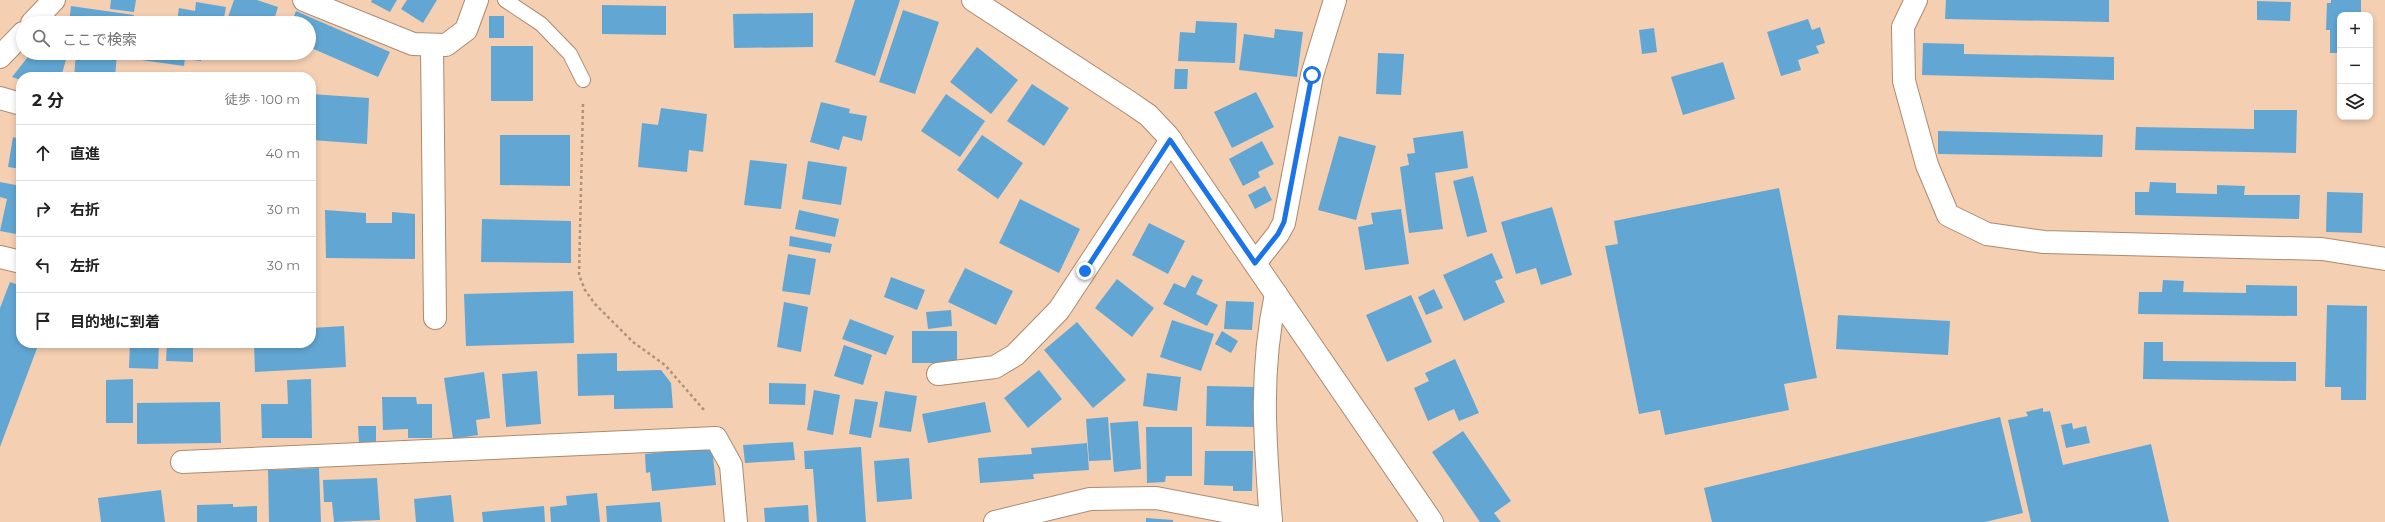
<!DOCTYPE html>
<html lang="ja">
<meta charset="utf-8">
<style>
:root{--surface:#fff;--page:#f2f2f2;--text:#222;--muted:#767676;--line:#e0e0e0}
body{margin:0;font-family:Montserrat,"Noto Sans JP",sans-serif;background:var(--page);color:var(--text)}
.controls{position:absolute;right:12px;top:12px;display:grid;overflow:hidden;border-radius:8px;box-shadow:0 2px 6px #0003}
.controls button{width:36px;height:36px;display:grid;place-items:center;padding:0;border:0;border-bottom:1px solid var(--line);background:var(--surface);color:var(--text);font:20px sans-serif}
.stop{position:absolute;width:12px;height:12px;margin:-9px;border:3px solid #1a73e8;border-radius:50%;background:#fff}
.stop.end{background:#1a73e8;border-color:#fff;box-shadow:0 1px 4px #0008}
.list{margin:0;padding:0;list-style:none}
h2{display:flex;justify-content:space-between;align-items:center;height:52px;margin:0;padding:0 16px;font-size:17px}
h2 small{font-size:13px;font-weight:400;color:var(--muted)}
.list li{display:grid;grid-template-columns:26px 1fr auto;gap:12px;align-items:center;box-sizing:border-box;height:56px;padding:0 16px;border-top:1px solid var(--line)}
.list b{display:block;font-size:15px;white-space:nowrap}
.list em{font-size:13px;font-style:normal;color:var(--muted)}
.icon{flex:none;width:22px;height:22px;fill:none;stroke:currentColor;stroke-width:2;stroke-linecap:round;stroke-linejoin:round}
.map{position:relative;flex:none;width:2385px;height:522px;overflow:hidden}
.search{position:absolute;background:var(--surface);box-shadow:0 2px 6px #0003;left:16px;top:16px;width:300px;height:44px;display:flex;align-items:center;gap:10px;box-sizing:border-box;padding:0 14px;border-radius:22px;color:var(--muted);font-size:15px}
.panel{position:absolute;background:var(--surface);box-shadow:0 2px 6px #0003;left:16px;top:72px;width:300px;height:276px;border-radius:16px}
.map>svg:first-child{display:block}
.building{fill:#62a7d4}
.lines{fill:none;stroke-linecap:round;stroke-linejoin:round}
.lane-casing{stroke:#ad8a6f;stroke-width:16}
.street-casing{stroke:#ad8a6f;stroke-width:24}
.secondary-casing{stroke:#ad8a6f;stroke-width:24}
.path{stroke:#af927b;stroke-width:2.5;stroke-dasharray:3 3;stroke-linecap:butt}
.lane{stroke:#fff;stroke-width:14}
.street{stroke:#fff;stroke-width:22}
.secondary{stroke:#fff;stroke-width:22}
.route{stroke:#1a73e8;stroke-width:5}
</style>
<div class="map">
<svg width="2385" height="522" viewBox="0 0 2385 522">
<rect width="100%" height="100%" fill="#f5cfb2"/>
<g class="building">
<polygon points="111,0 136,0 134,12 110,9"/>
<polygon points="234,0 257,0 278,7 273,23 250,21 250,23 226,23"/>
<polygon points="372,0 397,0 390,12 371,2"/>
<polygon points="407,0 437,0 423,23 401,9"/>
<polygon points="855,0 900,0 875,76 835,62"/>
<polygon points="1946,0 2109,0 2109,22 1945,19"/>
<polygon points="2331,0 2361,0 2361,15 2340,15 2340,53 2330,53 2330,30 2326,30 2327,3 2331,3"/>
<polygon points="2257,1 2291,2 2290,21 2257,20"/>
<polygon points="196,2 226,7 223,23 146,23 147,16 177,21 179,8 195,11"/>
<polygon points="602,5 666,6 666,35 602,34"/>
<polygon points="71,6 134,15 133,23 69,23"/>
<polygon points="903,10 939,22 915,94 879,82"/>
<polygon points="296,11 390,52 378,77 309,47 309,23 291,23"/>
<polygon points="813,13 813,47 734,48 733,14"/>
<rect x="489" y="16" width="15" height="22"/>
<polygon points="1808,19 1812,30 1820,27 1825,43 1816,46 1819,53 1798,60 1801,70 1781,76 1767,32"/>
<polygon points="1196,21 1237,23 1235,63 1178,61 1180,32 1195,33"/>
<polygon points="1654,28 1657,52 1642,54 1639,30"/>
<polygon points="1275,29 1303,32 1297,77 1239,70 1244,34 1274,38"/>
<polygon points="1923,43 1964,44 1964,54 2114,57 2114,80 1922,75"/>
<rect x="491" y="46" width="42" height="55"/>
<polygon points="977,47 1018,80 991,114 950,82"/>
<polygon points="31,53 68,53 61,77 21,77 21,80 12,77"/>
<polygon points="76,53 117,54 115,77 74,77"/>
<polygon points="142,53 202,53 201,61 185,59 184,66 141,60"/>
<polygon points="1378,53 1404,54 1401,95 1376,94"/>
<polygon points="1723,62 1735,99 1683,115 1671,77"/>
<polygon points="1175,69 1188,69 1187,89 1174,89"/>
<polygon points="1032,84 1069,108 1044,146 1007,121"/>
<polygon points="1256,92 1274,127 1232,148 1214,112"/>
<polygon points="311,94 369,98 367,144 311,140"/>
<polygon points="946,94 985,121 960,157 921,131"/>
<polygon points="821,102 850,109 849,113 867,116 862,141 843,136 839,150 810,142"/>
<polygon points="661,108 707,114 703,152 689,150 687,172 638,167 642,123 658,125"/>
<polygon points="2254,110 2297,110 2296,153 2135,150 2136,127 2254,129"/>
<polygon points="1463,131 1468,168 1435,173 1443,229 1409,233 1400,167 1409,165 1407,154 1415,153 1413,138"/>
<polygon points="1938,131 2103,135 2102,157 1938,154"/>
<polygon points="500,135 570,135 570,186 500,185"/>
<polygon points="982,135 1023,163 998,199 957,170"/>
<polygon points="1339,136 1376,146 1356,220 1318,210"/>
<polygon points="13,137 21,139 21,169 8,167"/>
<polygon points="1262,141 1274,164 1258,172 1260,177 1243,186 1229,159"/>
<polygon points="750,160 787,164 781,209 744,205"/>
<polygon points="808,161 847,167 841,205 802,199"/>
<polygon points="1473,176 1487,232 1467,237 1453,181"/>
<polygon points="0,182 21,186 21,235 0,231 7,199 0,197"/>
<polygon points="2150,182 2176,183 2176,193 2217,194 2217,185 2245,186 2244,195 2300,195 2299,219 2135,215 2135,192 2149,192"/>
<polygon points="1265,186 1272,200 1255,209 1248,195"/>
<polygon points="1779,188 1817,378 1784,384 1789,410 1665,435 1660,410 1639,414 1605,246 1618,244 1614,221"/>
<polygon points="2327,192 2363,193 2362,233 2326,232"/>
<polygon points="1020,199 1080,229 1059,273 999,243"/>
<polygon points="1552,207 1572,275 1541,285 1536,268 1516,274 1501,222"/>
<polygon points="1401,209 1409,264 1365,270 1358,227 1373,224 1371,213"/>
<polygon points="325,210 366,213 366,223 392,223 392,212 415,214 415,259 326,258"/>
<polygon points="799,210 839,219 835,237 795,229"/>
<polygon points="482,219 571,221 571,263 481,262"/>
<polygon points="1149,223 1185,241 1168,274 1132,255"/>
<polygon points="790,236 832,244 830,253 789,246"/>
<polygon points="1492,253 1503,278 1495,281 1505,302 1464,321 1443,275"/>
<polygon points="788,254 816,259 810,295 782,291"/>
<polygon points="965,268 1013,291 996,325 948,302"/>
<polygon points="1192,275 1203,280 1196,294 1218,305 1207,326 1163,304 1174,283 1185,288"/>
<polygon points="891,277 925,290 917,310 884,297"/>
<polygon points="1117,279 1154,308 1132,337 1095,308"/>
<polygon points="2163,280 2184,281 2183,292 2246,293 2246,285 2297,286 2297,316 2138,314 2139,292 2162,292"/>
<polygon points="10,282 21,286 21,343 39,343 0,447 0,308"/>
<polygon points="1434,289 1443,308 1426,315 1418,297"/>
<polygon points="573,291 574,343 466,346 464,294"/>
<polygon points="1411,295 1432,342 1387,362 1366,315"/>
<polygon points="1226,301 1254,302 1252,330 1224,329"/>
<polygon points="784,302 808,307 801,352 777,347"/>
<polygon points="2327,305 2367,306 2366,400 2341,400 2341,387 2325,387"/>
<polygon points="951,310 952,326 928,329 926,312"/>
<polygon points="1838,315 1950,321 1948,355 1836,349"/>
<polygon points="850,319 894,336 886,355 842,339"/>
<polygon points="1172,320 1214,334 1201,371 1160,357"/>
<polygon points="1077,322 1126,380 1093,408 1044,350"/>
<polygon points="344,326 346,367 255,372 254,343 311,343 311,328"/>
<rect x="912" y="331" width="45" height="32"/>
<polygon points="1222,331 1238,341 1231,353 1215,344"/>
<polygon points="2144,342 2163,342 2163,361 2296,362 2296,381 2143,379"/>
<polygon points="130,343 159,343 158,369 129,368"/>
<polygon points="167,343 193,343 193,362 166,361"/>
<polygon points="844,345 872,355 863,385 834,376"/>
<polygon points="617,353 617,371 661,370 671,383 673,408 614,409 614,395 578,396 577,354"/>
<polygon points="1455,359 1479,413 1459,421 1454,409 1428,421 1414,388 1429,381 1425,373"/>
<polygon points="1039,370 1062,399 1028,428 1004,398"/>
<polygon points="537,371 541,424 506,427 502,374"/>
<polygon points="484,372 490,418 476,420 478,435 453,439 444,378"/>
<polygon points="1147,373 1181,377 1177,411 1143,406"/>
<polygon points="133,379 133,423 106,423 106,380"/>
<polygon points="311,379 312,438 262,438 261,404 288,404 287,380"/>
<polygon points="769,383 806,384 805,405 769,404"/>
<polygon points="1207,386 1255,387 1255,427 1206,426"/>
<polygon points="814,390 840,395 833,435 807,430"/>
<polygon points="885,391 917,396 911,432 879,427"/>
<polygon points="382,397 416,397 417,404 432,404 432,438 408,438 408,429 383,430"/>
<polygon points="855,399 878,402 871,438 849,434"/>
<polygon points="220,402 221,443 137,444 137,403"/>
<polygon points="985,402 991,432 928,443 922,414"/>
<polygon points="2043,408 2043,412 2050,411 2063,465 2151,444 2169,522 2031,522 2008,420 2028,416 2026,412"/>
<polygon points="1108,417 1111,460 1089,461 1086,419"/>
<polygon points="2000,417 2023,513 1985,522 1712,522 1704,488"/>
<polygon points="1138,421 1141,469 1114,472 1110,423"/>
<polygon points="2072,423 2073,429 2086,426 2090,443 2066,448 2061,425"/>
<polygon points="358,426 376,426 376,444 359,444"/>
<polygon points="1146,427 1192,427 1192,476 1166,476 1165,482 1147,483"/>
<polygon points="1463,431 1511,501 1494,513 1501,522 1480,522 1432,452"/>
<polygon points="793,442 795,460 745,463 743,445"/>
<polygon points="1087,443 1089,470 1033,474 1034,479 980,483 978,458 1032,454 1031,448"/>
<polygon points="712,447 716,485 652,491 650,472 646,473 645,454"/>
<polygon points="861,447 866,522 817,522 813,469 805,469 804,451"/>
<polygon points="1205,451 1253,451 1252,491 1233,491 1233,486 1204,485"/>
<polygon points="909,458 912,499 877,502 874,461"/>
<polygon points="319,468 321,522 269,522 268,470"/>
<polygon points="377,478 380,520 334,522 332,502 324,502 323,480"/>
<polygon points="161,490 165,522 101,522 98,498"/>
<polygon points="597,493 600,522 551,522 550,507 567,505 566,496"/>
<polygon points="451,495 454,522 416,522 414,499"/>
<polygon points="660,502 662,522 607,522 606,506"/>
<polygon points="233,504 233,507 257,506 257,522 197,522 197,505"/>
<polygon points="808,505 809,522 765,522 764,508"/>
<polygon points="544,506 545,522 483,522 482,512"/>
<polygon points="1146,518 1173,520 1173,522 1146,522"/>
</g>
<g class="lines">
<defs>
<polyline id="lane" points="505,0 541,24 570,54 583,80"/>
<g id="street">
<polyline points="304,0 413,44 446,45 466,30 477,0"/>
<polyline points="1916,0 1903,27 1904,81 1927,165 1948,215 1987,234 2044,242 2322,249 2385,259"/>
<polyline points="32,23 54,0"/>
<polyline points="432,45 435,318"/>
<polyline points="0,57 23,33"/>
<polyline points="0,98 21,104"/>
<polyline points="0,257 21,262"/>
<polyline points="1255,263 1278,234 1284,223 1312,75 1335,0"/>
<polyline points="938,374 995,367 1015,355 1059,310 1171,140"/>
<polyline points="182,462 716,438 731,465 736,522"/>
<polyline points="995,522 1090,499 1156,498 1271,520"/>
<path d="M1271,522C1265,442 1259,373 1276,294"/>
</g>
<polyline id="secondary" points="973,0 1129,102 1148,115 1167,135 1432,522"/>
</defs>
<use href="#lane" class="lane-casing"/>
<use href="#street" class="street-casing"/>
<use href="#secondary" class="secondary-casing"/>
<polyline class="path" points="583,104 579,275 585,290 595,304 633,342 665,365 704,410"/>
<use href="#lane" class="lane"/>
<use href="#street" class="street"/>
<use href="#secondary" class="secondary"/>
</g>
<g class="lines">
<polyline class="route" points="1085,271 1170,140 1255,263 1278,234 1284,222 1312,75"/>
</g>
</svg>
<div class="controls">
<button>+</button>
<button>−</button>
<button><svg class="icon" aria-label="layers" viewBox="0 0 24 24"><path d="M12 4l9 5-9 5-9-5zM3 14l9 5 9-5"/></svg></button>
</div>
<div class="stop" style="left:1312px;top:75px"></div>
<div class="stop end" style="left:1085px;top:271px"></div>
<div class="search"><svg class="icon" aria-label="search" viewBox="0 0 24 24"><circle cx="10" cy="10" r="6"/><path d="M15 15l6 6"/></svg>ここで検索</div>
<section class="panel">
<h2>2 分<small>徒歩 · 100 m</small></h2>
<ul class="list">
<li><svg class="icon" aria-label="ahead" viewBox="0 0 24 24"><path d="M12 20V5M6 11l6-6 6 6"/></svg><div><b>直進</b></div><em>40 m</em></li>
<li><svg class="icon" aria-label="right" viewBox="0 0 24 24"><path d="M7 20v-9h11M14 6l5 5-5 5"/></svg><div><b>右折</b></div><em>30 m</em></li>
<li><svg class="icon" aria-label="left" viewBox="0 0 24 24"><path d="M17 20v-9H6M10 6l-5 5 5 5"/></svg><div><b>左折</b></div><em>30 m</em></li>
<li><svg class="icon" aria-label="arrive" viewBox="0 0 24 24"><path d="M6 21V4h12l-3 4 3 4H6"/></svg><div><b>目的地に到着</b></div></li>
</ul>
</section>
</div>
